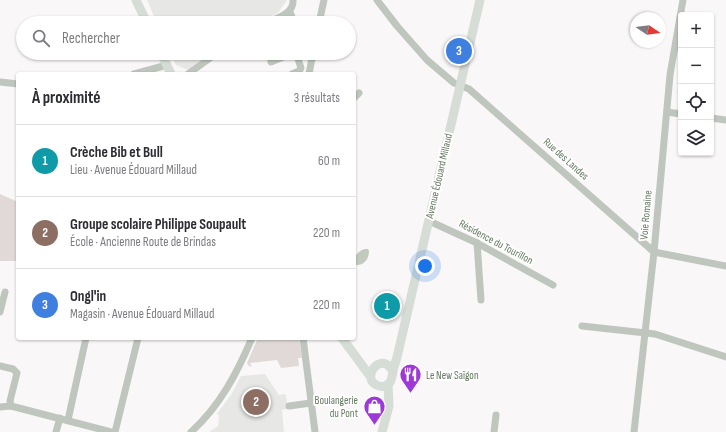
<!DOCTYPE html>
<html lang="fr">
<meta charset="utf-8">
<style>
:root{--surface:#fff;--page:#f7f7f7;--text:#2b2b33;--muted:#7c7c81;--line:#e1e1e2;--accent:#0f766e}
body{margin:0;font-family:"Sofia Sans Condensed",sans-serif;background:var(--page);color:var(--text)}
.controls{position:absolute;right:12px;top:12px;display:grid;overflow:hidden;border-radius:4px;box-shadow:0 1px 3px #0004}
.controls button{width:36px;height:36px;display:grid;place-items:center;padding:0;border:0;border-bottom:1px solid var(--line);background:var(--surface);color:var(--text);font:20px sans-serif}
.compass{position:absolute;left:630px;top:12px;width:36px;height:36px;border-radius:50%;background:var(--surface);box-shadow:0 1px 3px #0004;rotate:103deg}
.you{position:absolute;left:425px;top:266px;width:14px;height:14px;margin:-10px;border:3px solid #fff;border-radius:50%;background:#1a73e8;box-shadow:0 0 0 6px #1a73e833}
.badge{display:grid;place-items:center;width:26px;height:26px;border-radius:50%;background:var(--accent);color:#fff;font-size:13px;font-weight:700}
.pin{position:absolute;translate:-50% -50%;border:2px solid #fff;box-shadow:0 1px 4px #0006}
.list{margin:0;padding:0;list-style:none}
h2{display:flex;justify-content:space-between;align-items:center;height:52px;margin:0;padding:0 16px;font-size:17px}
h2 small{font-size:13px;font-weight:400;color:var(--muted)}
.list li{display:grid;grid-template-columns:26px 1fr auto;gap:12px;align-items:center;box-sizing:border-box;height:72px;padding:0 16px;border-top:1px solid var(--line)}
.list b{display:block;font-size:15px;white-space:nowrap}
.list p{margin:0;font-size:13px;white-space:nowrap;color:var(--muted)}
.list em{font-size:13px;font-style:normal;color:var(--muted)}
.icon{flex:none;width:22px;height:22px;fill:none;stroke:currentColor;stroke-width:2;stroke-linecap:round;stroke-linejoin:round}
.map{position:relative;flex:none;width:726px;height:432px;overflow:hidden}
.search{position:absolute;background:var(--surface);box-shadow:0 1px 3px #0004;left:16px;top:16px;width:340px;height:44px;display:flex;align-items:center;gap:10px;box-sizing:border-box;padding:0 14px;border-radius:22px;color:var(--muted);font-size:15px}
.panel{position:absolute;background:var(--surface);box-shadow:0 1px 3px #0004;left:16px;top:72px;width:340px;height:268px;border-radius:4px}
.map>svg:first-child{display:block}
.built{fill:#e7e8e6}
.green{fill:#e0d9d8}
.water{fill:#c1cabc}
.lines{fill:none;stroke-linecap:round;stroke-linejoin:round}
.minor{stroke:#bfc6be;stroke-width:7}
.major{stroke:#d6dcd6;stroke-width:9}
.labels{text-anchor:middle;dominant-baseline:central;stroke-width:4;stroke-linejoin:round;paint-order:stroke}
.street-label{font-size:11px;fill:#657a61;stroke:#fff}
.poi-label{font-size:11px;fill:#657a61;stroke:#fff;text-anchor:start}
</style>
<div class="map">
<svg width="726" height="432" viewBox="0 0 726 432">
<rect width="100%" height="100%" fill="#f9f7f8"/>
<g class="built">
<polygon points="147,0 287,0 278,13 256,23 157,23"/>
<polygon points="171,53 210,53 188,70 176,65"/>
<polygon points="265,374 279,395 284,394 286,395 288,409 282,410 284,432 209,432 218,426 219,415 217,414 232,393 241,376"/>
</g>
<g class="green">
<polygon points="0,194 18,202 18,261 0,261"/>
<polygon points="258,338 299,338 302,358 298,358 299,366 281,368 277,360 250,363 252,367 249,366 247,363"/>
</g>
<path class="water" d="M365,249H368L369,251C369,259 364,266 355,265C352,257 358,251 365,249Z"/>
<g class="lines">
<g class="minor">
<polyline points="377,0 397,26 427,60 454,83 469,89 654,252 726,266"/>
<polyline points="290,12 292,17 292,23"/>
<path d="M266,23C277,18 294,14 293,0"/>
<polyline points="319,23 324,0"/>
<polyline points="271,62 293,53"/>
<polyline points="134,74 167,65"/>
<polyline points="188,74 217,53"/>
<polyline points="292,74 299,71 301,68 296,53"/>
<polyline points="309,74 313,53"/>
<polyline points="0,82 18,84"/>
<polyline points="354,98 359,93"/>
<polyline points="667,112 681,114"/>
<polyline points="711,118 726,120"/>
<polyline points="429,221 477,243 553,285"/>
<polyline points="477,243 481,300"/>
<polyline points="0,312 5,292"/>
<polyline points="582,326 655,334 726,357"/>
<polyline points="303,338 315,432"/>
<polyline points="0,366 13,369 17,373 10,401 11,406 111,432"/>
<polyline points="289,406 311,403"/>
<polyline points="0,407 11,406"/>
<polyline points="68,420 86,338"/>
<polyline points="56,432 60,418"/>
<polyline points="115,432 138,338"/>
<path d="M191,432C220,406 237,373 252,338"/>
<polyline points="494,432 496,415"/>
<polyline points="634,432 654,252 670,75 683,0"/>
</g>
<g class="major">
<polyline points="136,0 147,23"/>
<polyline points="161,53 171,74"/>
<polyline points="342,338 370,376"/>
<path d="M393,372C382,348 358,380 379,386C390,389 392,379 393,371C394,365 397,359 398,353L480,0"/>
<polyline points="382,432 389,406 388,384"/>
</g>
</g>
<defs>
<symbol id="restaurant-pin" viewBox="-11 -11 22 30"><path d="M0 17L-7.5 6A9.5 9.5 0 1 1 7.5 6Z" fill="#9f38d8" stroke="#fff"/><path d="M-5-6h1v4h1v-4h1v4h1v-4h1v5L-1.5 .5V6h-2V.5L-5-1ZM5-6V6H3V1.5H1.5Q1.5-4 5-6Z" fill="#fff"/></symbol>
<symbol id="shop-pin" viewBox="-11 -11 22 30"><path d="M0 17L-7.5 6A9.5 9.5 0 1 1 7.5 6Z" fill="#9f38d8" stroke="#fff"/><path d="M-5-2.5h2.3a2.7 3.5 0 0 1 5.4 0H5L5.5 6h-11ZM-1.5-2.5h3a1.5 2.3 0 0 0-3 0Z" fill="#fff"/></symbol>
</defs>
<g fill-rule="evenodd">
<use href="#restaurant-pin" x="398" y="362" width="25" height="34"/>
<use href="#shop-pin" x="362" y="394" width="25" height="34"/>
</g>
<g class="labels">
<g class="street-label">
<text transform="translate(566 159) rotate(42)">Rue des Landes</text>
<text transform="translate(439 176) rotate(-77)">Avenue Édouard Millaud</text>
<text transform="translate(646 215) rotate(-85)">Voie Romaine</text>
<text transform="translate(496 242) rotate(28)">Résidence du Tourillon</text>
</g>
<g class="poi-label">
<text x="426" y="375">Le New Saïgon</text>
<text x="358" y="400" text-anchor="end">Boulangerie<tspan x="358" dy="13">du Pont</tspan></text>
</g>
</g>
</svg>
<div class="controls">
<button>+</button>
<button>−</button>
<button><svg class="icon" aria-label="locate" viewBox="0 0 24 24"><circle cx="12" cy="12" r="6"/><path d="M12 2v4M12 18v4M2 12h4M18 12h4"/></svg></button>
<button><svg class="icon" aria-label="layers" viewBox="0 0 24 24"><path d="M12 4l9 5-9 5-9-5zM3 14l9 5 9-5"/></svg></button>
</div>
<svg class="compass" viewBox="-18 -18 36 36"><path d="M0-13l5 13h-10z" fill="#e53935"/><path d="M0 13l5-13h-10z" fill="#7c7c81"/></svg>
<div class="you"></div>
<div class="pin badge" style="left:387px;top:306px;background:#0f9aa8">1</div>
<div class="pin badge" style="left:256px;top:402px;background:#8d6e63">2</div>
<div class="pin badge" style="left:459px;top:51px;background:#3f7fe0">3</div>
<div class="search"><svg class="icon" aria-label="search" viewBox="0 0 24 24"><circle cx="10" cy="10" r="6"/><path d="M15 15l6 6"/></svg>Rechercher</div>
<section class="panel">
<h2>À proximité<small>3 résultats</small></h2>
<ul class="list">
<li><span class="badge" style="background:#0f9aa8">1</span><div><b>Crèche Bib et Bull</b><p>Lieu · Avenue Édouard Millaud</p></div><em>60 m</em></li>
<li><span class="badge" style="background:#8d6e63">2</span><div><b>Groupe scolaire Philippe Soupault</b><p>École · Ancienne Route de Brindas</p></div><em>220 m</em></li>
<li><span class="badge" style="background:#3f7fe0">3</span><div><b>Ongl'in</b><p>Magasin · Avenue Édouard Millaud</p></div><em>220 m</em></li>
</ul>
</section>
</div>
